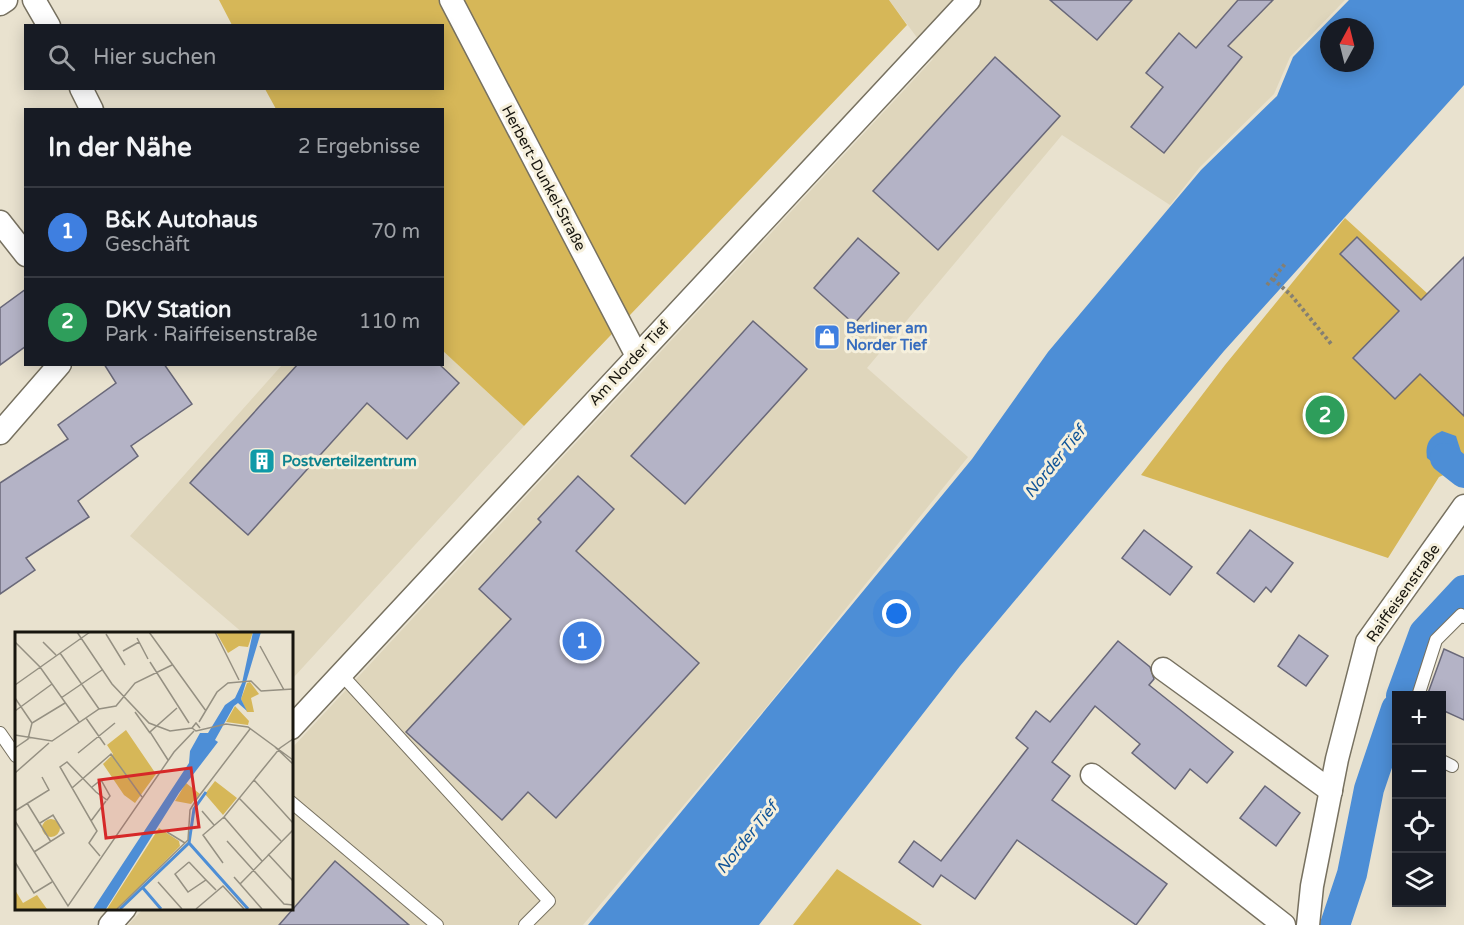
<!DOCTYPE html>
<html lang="de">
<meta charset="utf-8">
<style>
:root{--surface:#171b24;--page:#20242c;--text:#f1f3f6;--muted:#9ea1a6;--line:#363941;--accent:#db2777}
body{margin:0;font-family:"Varela Round",sans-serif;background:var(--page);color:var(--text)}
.controls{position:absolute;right:18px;bottom:18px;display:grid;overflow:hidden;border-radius:0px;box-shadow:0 3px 15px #0003}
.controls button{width:54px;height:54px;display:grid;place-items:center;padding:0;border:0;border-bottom:2px solid var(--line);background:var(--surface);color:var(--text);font:30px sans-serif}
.compass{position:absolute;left:1320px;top:18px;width:54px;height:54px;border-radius:50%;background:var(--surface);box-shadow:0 3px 15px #0003;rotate:7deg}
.you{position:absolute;left:897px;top:614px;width:21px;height:21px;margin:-15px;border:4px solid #fff;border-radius:50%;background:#1a73e8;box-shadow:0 0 0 9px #1a73e833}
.badge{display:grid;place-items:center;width:39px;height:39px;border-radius:50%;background:var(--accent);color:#fff;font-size:20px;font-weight:700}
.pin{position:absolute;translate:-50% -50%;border:3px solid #fff;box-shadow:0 2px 6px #0006}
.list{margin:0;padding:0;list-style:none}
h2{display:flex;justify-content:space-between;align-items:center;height:78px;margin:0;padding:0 24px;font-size:26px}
h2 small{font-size:20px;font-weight:400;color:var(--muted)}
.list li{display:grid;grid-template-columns:39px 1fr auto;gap:18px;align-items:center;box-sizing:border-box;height:90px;padding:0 24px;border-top:2px solid var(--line)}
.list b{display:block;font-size:22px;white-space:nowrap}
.list p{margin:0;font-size:20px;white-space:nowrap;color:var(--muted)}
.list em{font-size:20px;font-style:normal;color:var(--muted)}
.icon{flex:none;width:33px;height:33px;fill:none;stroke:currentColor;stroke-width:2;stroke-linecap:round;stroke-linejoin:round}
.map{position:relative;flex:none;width:1464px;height:925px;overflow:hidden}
.search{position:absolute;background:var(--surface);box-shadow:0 3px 15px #0003;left:24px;top:24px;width:420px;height:66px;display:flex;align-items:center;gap:15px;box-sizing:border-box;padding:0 21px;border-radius:0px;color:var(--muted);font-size:22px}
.panel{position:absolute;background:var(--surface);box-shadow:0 3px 15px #0003;left:24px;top:108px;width:420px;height:258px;border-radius:0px}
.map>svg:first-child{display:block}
.built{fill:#dfd6bc}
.green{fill:#d6b758}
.water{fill:#4d8ed6;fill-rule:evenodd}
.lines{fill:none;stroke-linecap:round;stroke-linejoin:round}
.canal{stroke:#4d8ed6;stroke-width:30}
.building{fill:#b4b3c6;stroke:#696879;stroke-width:1.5}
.service-casing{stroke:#777160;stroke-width:14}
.minor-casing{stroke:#777160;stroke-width:25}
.path{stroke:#847f72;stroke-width:4;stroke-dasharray:3 3;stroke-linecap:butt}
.service{stroke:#fff;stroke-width:12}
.minor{stroke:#fff;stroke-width:22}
.labels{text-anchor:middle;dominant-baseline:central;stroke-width:6;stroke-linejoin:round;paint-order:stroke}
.street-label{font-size:15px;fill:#18160f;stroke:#f6f0dc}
.shop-label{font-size:15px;font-weight:bold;fill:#366cbe;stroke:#f6f0dc;text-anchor:start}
.culture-label{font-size:15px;font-weight:bold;fill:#0d838f;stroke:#f6f0dc;text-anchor:start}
.water-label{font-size:16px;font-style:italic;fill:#115598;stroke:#f6f0dc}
.inset-river{fill:none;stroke:#4d8ed6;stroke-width:3}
.inset-road{fill:none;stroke:#959082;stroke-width:1.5}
.view{fill:#d62828;fill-opacity:0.15;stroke:#d62828;stroke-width:3}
.inset-edge{fill:none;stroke:#18160f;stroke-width:3}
</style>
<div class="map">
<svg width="1464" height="925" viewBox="0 0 1464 925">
<rect width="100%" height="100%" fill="#e9e2cf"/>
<g class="built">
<polygon points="889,0 1345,0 1290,57 1274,94 1200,167 1170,205 1062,135 867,368 968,457 768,705 583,925 128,925 143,909 291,908 291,749 933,59"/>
<polygon points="443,351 524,426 294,677 291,675 291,634 244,634 130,536 282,365 442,364"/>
</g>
<g class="green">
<polygon points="219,0 889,0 907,25 524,426 443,351 442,110 276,109 265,89 442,88 442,26 232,25"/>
<polygon points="1345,218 1464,327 1464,466 1439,477 1388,558 1141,475 1225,365"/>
<polygon points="837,869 922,925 793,925"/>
</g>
<g class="water">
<path d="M1349,0H1464V85L1224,351L960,666L759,925H588L972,459L1048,352L1201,170L1277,96L1293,57ZM1329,27H1365V63H1329Z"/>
<path d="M1442,431L1456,436L1462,455L1457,471H1444L1427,458C1425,444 1429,437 1442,431Z"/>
</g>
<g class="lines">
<g class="canal">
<polyline points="1445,458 1464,473"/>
<polyline points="1401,696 1424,633 1464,590"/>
<polyline points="1335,925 1352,874 1369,789 1396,709"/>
</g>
</g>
<g class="building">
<polygon points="1050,0 1132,0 1097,40"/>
<polygon points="1238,0 1273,0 1228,46 1242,57 1164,153 1131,127 1163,87 1146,73 1179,33 1196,48"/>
<polygon points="995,57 1060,116 938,250 873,191"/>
<polygon points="1357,237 1421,300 1464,257 1464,416 1420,374 1395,399 1353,358 1399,311 1340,254"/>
<polygon points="858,238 899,273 854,324 814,288"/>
<polygon points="26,289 26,346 0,365 0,308"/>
<polygon points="753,321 807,369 685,504 631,456"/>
<polygon points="104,364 164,364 192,404 131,446 138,456 78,501 89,517 26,558 35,570 0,594 0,483 68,439 58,425 116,383"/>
<polygon points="298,364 439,364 459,383 407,439 367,403 248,535 190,483"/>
<polygon points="578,476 614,509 576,551 699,663 556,818 528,792 502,820 406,732 511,619 479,589 541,522 538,519"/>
<polygon points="1144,530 1192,567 1170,595 1122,558"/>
<polygon points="1250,530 1293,563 1271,592 1266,587 1254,602 1217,573"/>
<polygon points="1299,635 1328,656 1306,686 1278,666"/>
<polygon points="1118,641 1150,667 1154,679 1149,685 1233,752 1207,783 1190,769 1175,789 1132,753 1140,744 1095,706 1052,762 1070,776 1052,800 1167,884 1136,925 1017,840 975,899 941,875 933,887 899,862 914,841 941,861 1028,748 1016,738 1036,711 1050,722"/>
<polygon points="1444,649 1464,658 1464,720 1442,710 1442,696 1427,696"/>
<polygon points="1265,786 1300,813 1276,846 1240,818"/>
<polygon points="335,861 409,925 279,925"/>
</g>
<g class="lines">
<defs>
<g id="service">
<polyline points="341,674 549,901 525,925"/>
<polyline points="1418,696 1436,640 1461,615 1464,617"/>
<polyline points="0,733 16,756"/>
<polyline points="1442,761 1452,766"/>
<polyline points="291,802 437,925"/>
</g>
<g id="minor">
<polyline points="34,0 49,26"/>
<polyline points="451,0 637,356"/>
<polyline points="0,4 6,0"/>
<polyline points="81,88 92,110"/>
<polyline points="0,222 26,255"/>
<polyline points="0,433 60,364"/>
<polyline points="1163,669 1331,791"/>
<polyline points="291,728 969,0"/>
<polyline points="1092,775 1284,925"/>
<polyline points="110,925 125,908"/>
<polyline points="1308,925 1312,886 1337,759 1367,642 1464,506"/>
</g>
</defs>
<use href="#service" class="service-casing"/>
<use href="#minor" class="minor-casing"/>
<g class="path">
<polyline points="1273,279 1291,295 1332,345"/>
<polyline points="1267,285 1285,264"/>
</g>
<use href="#service" class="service"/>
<use href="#minor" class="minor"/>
</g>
<defs>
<symbol id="shop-square" viewBox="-11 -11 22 22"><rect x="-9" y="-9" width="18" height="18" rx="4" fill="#3f7fe0" stroke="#f6f0dc"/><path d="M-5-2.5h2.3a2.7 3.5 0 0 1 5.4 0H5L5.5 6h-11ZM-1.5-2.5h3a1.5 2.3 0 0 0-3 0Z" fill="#fff"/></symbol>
<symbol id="building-square" viewBox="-11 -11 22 22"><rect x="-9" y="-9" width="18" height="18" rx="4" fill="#0f9aa8" stroke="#f6f0dc"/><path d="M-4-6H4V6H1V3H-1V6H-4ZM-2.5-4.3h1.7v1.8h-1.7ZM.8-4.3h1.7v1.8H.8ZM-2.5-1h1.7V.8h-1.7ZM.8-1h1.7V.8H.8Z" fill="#fff"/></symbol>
</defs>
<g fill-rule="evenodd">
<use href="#shop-square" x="812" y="322" width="30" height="30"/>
<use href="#building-square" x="247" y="446" width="30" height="30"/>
</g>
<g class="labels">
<g class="street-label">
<text transform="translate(544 178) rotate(62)">Herbert-Dunkel-Straße</text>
<text transform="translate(629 363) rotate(-47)">Am Norder Tief</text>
<text transform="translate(1403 593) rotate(-55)">Raiffeisenstraße</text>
</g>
<g class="shop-label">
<text x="846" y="328">Berliner am<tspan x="846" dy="17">Norder Tief</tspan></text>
</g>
<g class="culture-label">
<text x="282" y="461">Postverteilzentrum</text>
</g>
<g class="water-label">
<text transform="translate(1055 462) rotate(-51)">Norder Tief</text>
<text transform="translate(747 838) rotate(-51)">Norder Tief</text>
</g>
</g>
<g transform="translate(15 632)">
<rect width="278" height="278" fill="#e9e2cf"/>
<path d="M201,0H238L233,15L224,14L213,21ZM235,50L244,62L236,66L239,80H232L226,67L232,51ZM220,74L234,89L233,93L211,90ZM111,98L141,142L120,171L109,163L88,132L98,122L92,113ZM200,149L222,166L208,183L190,162ZM171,151L185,162L176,172L160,169ZM27 196a9 9 0 1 1 18 0a9 9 0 1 1-18 0ZM144,196L164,209L165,214L103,277H92ZM0,258L8,271L22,263L32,277H0Z" fill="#d6b758"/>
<path d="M238,0H246L226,67L232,79L223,71L219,74L200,108L203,110L164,161L91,277H78L174,131L175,119L185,101H193L210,73L220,66L227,51Z" fill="#4d8ed6"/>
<path class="inset-river" d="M174,211L179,177L191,160M128,256L146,277M105,277L174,211L233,277"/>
<path class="inset-road" d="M62,0L97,52L134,91L155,99L177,96L181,91L185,96M134,0L191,79M200,0L224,48M91,2L110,33M122,6L133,27M0,10L25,35L64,90M28,10L41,23M245,14L269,58M108,19L124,10M45,21L84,77M135,30L174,91M0,53L75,0M246,59L278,57M0,66L17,91M46,66L87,38M0,79L37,52M120,80L135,101M71,86L90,113M184,90L202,60L213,51L236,49L246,59M177,96L181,99L211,92L233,95L278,128M0,103L37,109L84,77L101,74L120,51L157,33M260,115L278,132M0,116L13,107L17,91L50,71M63,121L100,91M153,128L135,100L162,76M0,141L34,111M239,148L278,191M77,155L86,148L95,164L92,168L81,160L52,130L45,135L82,199L74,211L85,224M57,156L96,122L127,165M224,166L266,209M12,171L36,210M0,179L34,158L27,145M187,179L199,193M209,185L247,229M0,189L53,274L159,120L179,99M76,189L91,169M152,200L170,211M212,209L269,272L278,273M19,220L49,201L38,183L25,191M253,222L278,249M0,230L19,261L37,250M174,230L160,242L173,260L191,248L201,258M174,230L191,248M208,231L188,203L209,185L265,116L278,107M219,245L247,277M143,250L167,277M225,252L278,198M102,277L173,208L175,178L181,168L235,97M181,277L208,254L229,277"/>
<path class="view" d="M176,136L184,195L91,206L84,148Z"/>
<rect width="278" height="278" class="inset-edge"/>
</g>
</svg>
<div class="controls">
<button>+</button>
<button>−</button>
<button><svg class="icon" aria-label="locate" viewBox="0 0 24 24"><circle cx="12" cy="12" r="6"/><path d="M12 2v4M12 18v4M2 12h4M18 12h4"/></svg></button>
<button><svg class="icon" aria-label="layers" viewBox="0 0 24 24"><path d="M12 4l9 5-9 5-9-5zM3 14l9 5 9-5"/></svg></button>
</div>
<svg class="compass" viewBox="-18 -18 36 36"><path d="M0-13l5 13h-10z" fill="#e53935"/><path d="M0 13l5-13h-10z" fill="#9ea1a6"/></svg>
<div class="you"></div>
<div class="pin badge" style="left:582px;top:641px;background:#3f7fe0">1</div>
<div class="pin badge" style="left:1325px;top:415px;background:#2e9e5b">2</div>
<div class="search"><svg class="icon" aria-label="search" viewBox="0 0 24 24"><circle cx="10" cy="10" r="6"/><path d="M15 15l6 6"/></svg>Hier suchen</div>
<section class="panel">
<h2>In der Nähe<small>2 Ergebnisse</small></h2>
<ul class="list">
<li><span class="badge" style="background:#3f7fe0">1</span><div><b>B&amp;K Autohaus</b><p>Geschäft</p></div><em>70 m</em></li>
<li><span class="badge" style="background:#2e9e5b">2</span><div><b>DKV Station</b><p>Park · Raiffeisenstraße</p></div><em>110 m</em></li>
</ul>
</section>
</div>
